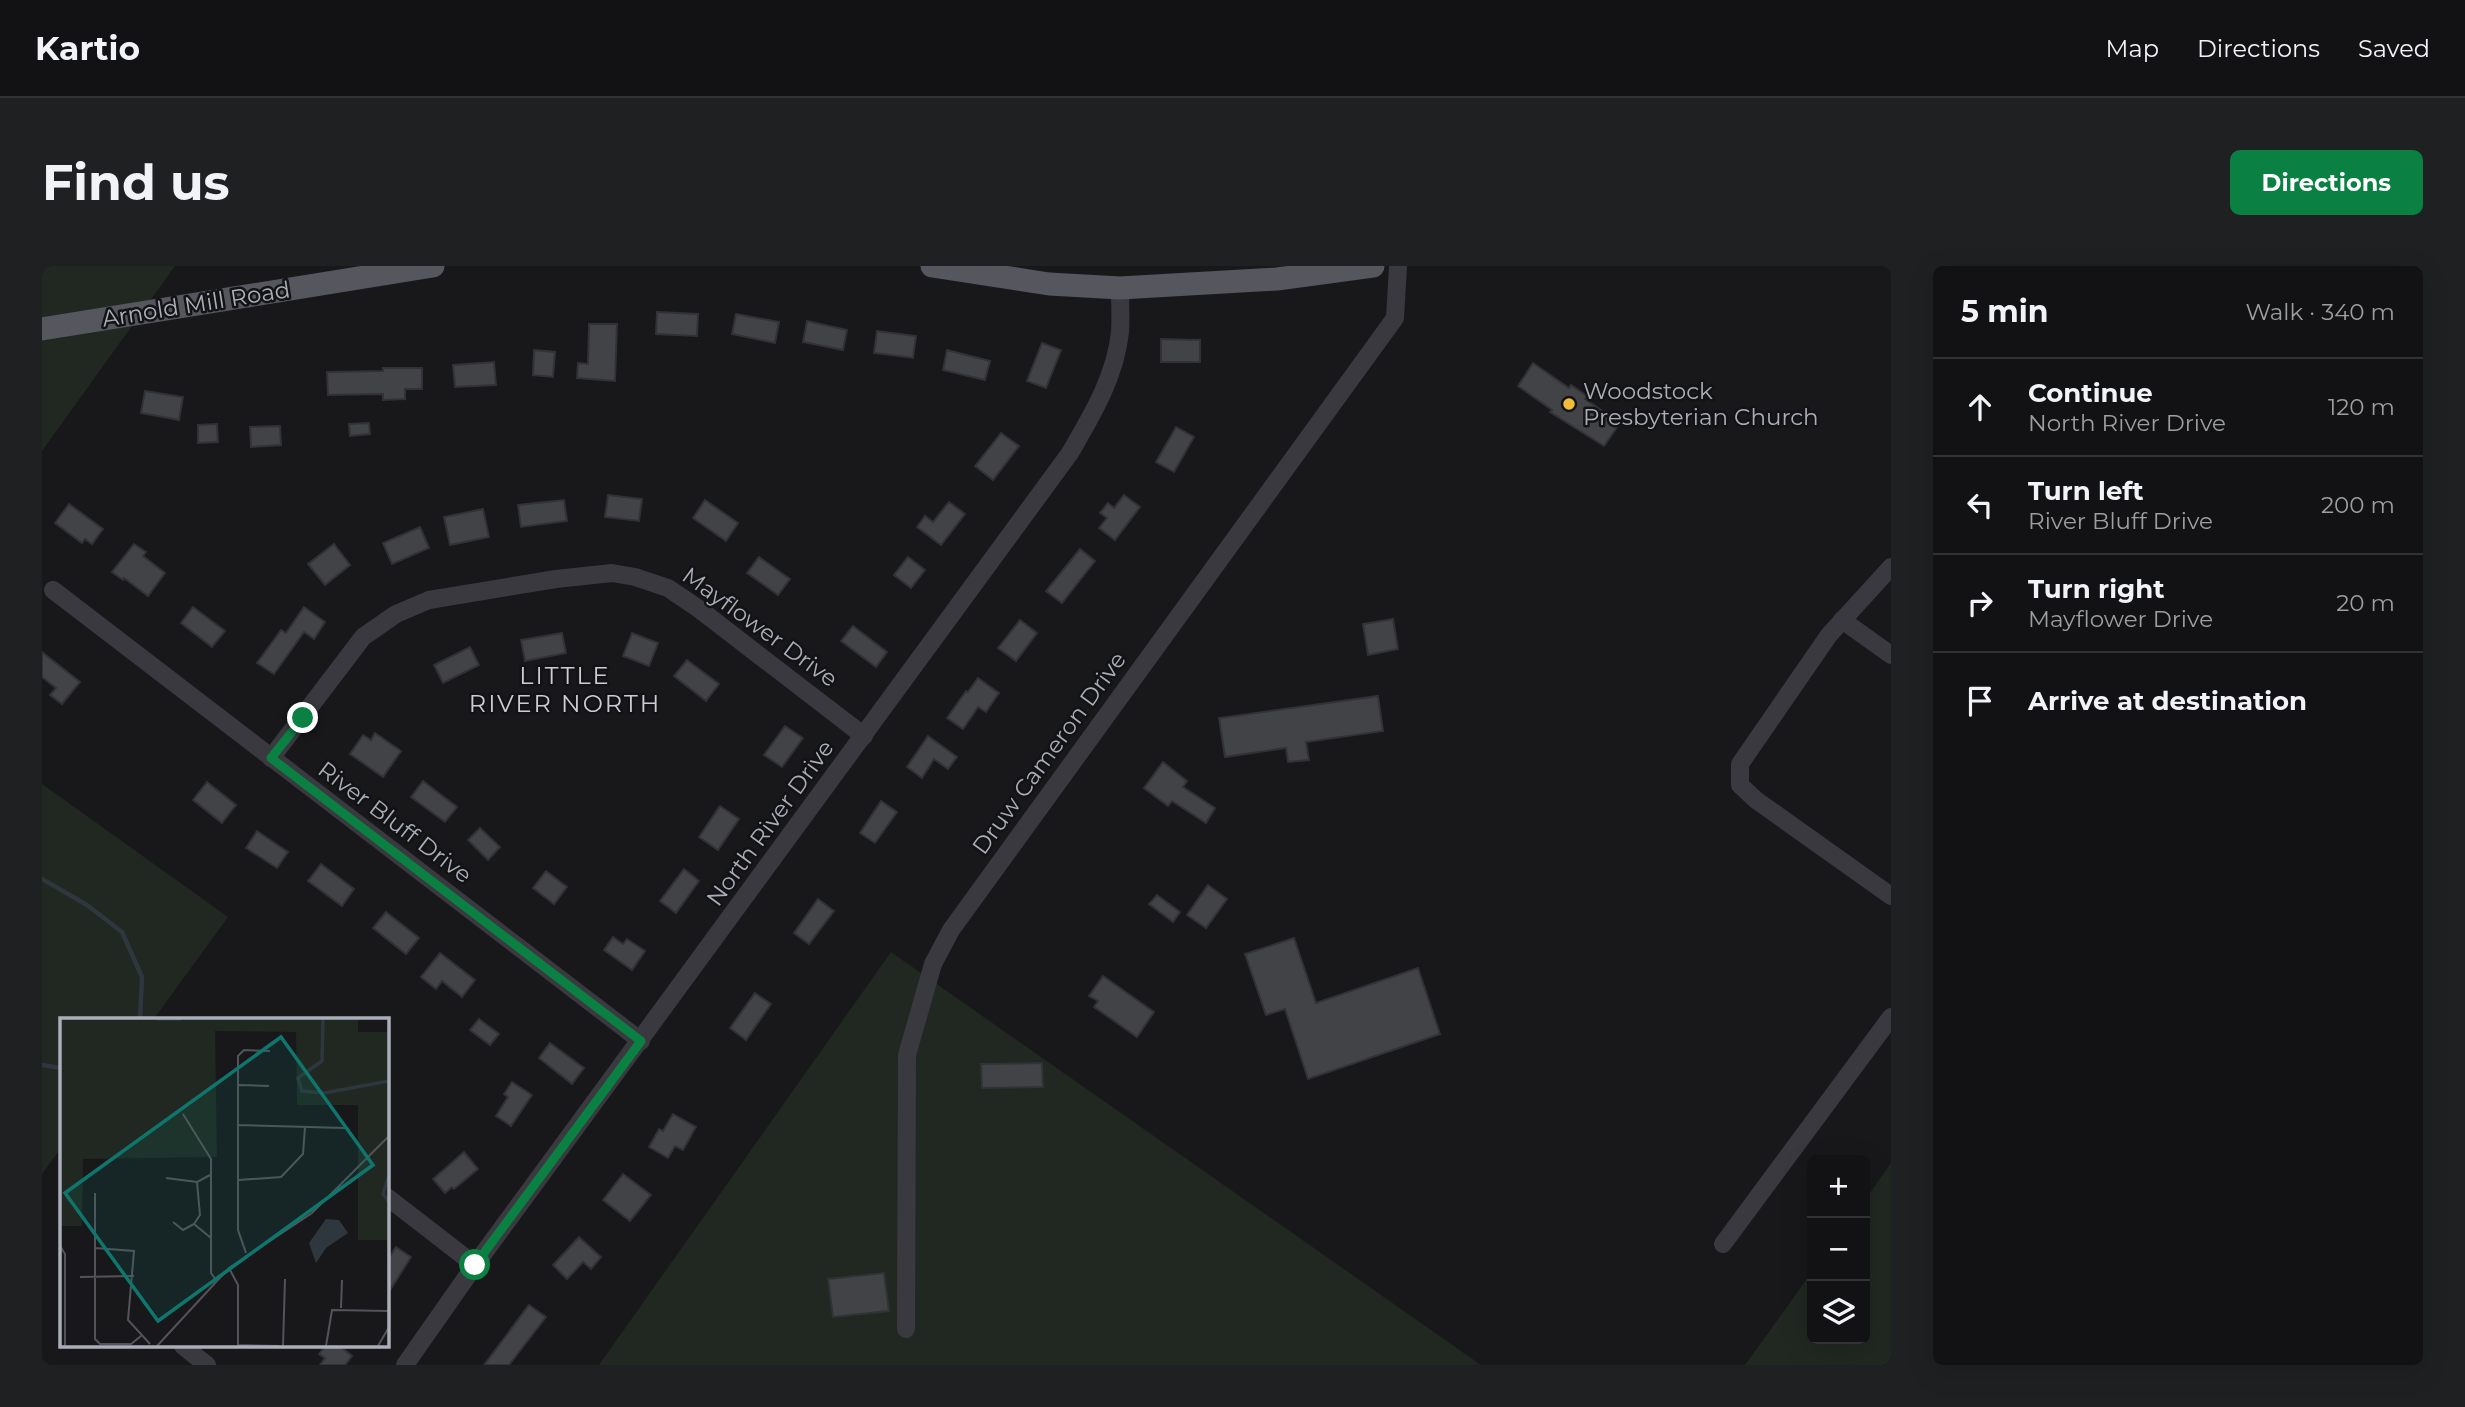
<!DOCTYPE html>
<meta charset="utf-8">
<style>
:root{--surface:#121214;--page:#1f2022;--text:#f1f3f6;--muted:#9c9ea0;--line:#313234;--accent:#0b8043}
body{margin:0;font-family:Montserrat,sans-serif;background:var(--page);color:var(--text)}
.controls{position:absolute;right:21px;bottom:21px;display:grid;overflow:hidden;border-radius:10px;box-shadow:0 7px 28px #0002}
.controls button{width:63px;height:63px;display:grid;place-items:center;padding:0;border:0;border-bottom:2px solid var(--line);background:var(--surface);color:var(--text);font:35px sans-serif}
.stop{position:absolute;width:21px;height:21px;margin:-16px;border:5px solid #0b8043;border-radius:50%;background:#fff}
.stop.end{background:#0b8043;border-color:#fff;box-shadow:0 2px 7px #0008}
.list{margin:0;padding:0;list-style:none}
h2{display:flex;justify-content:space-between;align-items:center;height:91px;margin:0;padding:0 28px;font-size:30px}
h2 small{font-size:23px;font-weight:400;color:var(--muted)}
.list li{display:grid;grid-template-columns:46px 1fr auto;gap:21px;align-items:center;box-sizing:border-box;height:98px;padding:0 28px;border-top:2px solid var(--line)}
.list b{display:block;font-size:26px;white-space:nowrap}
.list p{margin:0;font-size:23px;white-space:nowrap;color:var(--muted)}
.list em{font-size:23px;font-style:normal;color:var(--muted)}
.icon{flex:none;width:38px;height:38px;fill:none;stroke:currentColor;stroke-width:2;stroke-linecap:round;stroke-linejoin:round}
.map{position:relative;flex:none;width:1849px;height:1099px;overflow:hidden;border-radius:10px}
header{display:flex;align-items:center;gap:42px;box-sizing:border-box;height:98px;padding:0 35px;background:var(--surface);border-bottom:2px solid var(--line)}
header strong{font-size:33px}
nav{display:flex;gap:38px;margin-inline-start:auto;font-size:24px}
.intro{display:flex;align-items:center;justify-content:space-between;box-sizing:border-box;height:168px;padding:0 42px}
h1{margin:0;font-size:49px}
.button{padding:18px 32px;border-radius:10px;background:var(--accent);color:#fff;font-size:24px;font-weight:700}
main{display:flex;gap:42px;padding:0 42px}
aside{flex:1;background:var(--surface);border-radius:10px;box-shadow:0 7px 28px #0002}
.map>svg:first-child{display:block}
.green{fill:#202821}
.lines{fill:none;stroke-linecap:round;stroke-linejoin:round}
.stream{stroke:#2e363e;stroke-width:4.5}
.building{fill:#424347;stroke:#323236;stroke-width:2}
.minor{stroke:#39393f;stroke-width:18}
.major{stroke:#55565e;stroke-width:23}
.route{stroke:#0b8043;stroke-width:9}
.poi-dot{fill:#f1bd39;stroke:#131315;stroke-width:2.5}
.labels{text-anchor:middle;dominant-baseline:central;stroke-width:5;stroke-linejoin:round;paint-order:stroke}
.street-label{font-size:23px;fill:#aaaeb9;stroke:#131315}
.poi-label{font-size:23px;fill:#aaaeb9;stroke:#131315;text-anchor:start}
.neighbourhood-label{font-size:24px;letter-spacing:2px;fill:#cbcdd5;stroke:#131315}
.inset-river{fill:none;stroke:#2e363e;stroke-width:3.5}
.inset-road{fill:none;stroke:#52545a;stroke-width:2}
.view{fill:#0f766e;fill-opacity:0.15;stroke:#0f766e;stroke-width:3.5}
.inset-edge{fill:none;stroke:#aaaeb9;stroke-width:3.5}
</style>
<header>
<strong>Kartio</strong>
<nav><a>Map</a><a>Directions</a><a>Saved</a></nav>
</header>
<div class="intro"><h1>Find us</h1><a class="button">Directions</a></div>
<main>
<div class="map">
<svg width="1849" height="1099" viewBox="0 0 1849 1099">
<rect width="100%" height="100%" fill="#18181a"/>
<g class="green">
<polygon points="0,0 133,0 0,185"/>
<polygon points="0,518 186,651 111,754 19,754 19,882 0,908"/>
<polygon points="849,686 1439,1099 557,1099"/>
<polygon points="1849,897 1849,1099 1703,1099 1770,1006 1770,1073 1823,1073 1823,934"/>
</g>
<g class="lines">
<g class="stream">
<polyline points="0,613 45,639 80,666 100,711 98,754"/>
<polyline points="0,799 19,802"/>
</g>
</g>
<g class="building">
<polygon points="615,46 656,48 655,70 614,68"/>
<polygon points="694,48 737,56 733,77 690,68"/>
<polygon points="765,55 805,64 801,84 761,76"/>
<polygon points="547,58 575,58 573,115 535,112 536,97 546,98"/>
<polygon points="835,65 874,70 871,92 832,87"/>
<polygon points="1119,73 1158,74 1158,96 1119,96"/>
<polygon points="1000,77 1019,84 1004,122 985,115"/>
<polygon points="492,84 513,86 511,111 491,109"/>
<polygon points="905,84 948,95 943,114 901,104"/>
<polygon points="452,96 454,119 413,121 411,99"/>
<polygon points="1491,97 1527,122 1529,119 1545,130 1543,133 1578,157 1562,180 1508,146 1510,144 1476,120"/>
<polygon points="341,102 380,102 380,123 363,123 363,133 341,134 341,128 286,129 285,106 341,105"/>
<polygon points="103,125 141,131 137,154 99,147"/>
<polygon points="327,157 328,168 308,170 307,158"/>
<polygon points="175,158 176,176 156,177 156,159"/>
<polygon points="238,160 239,179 209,181 208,161"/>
<polygon points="1134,161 1152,171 1132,206 1114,196"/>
<polygon points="959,167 977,180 951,214 933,200"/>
<polygon points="566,229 600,233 597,255 563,251"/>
<polygon points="1082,229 1098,241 1073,274 1057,262 1065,252 1058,247 1066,237 1072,242"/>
<polygon points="522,234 525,255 479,261 476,239"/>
<polygon points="663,234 696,257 684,275 651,252"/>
<polygon points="907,236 923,248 899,279 875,261 883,250 891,256"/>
<polygon points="27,238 61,263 50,278 43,273 40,277 13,257"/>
<polygon points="441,243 447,271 408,279 402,251"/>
<polygon points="378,261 387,282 350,298 341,277"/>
<polygon points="92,278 104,286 101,290 123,307 106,330 82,312 81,314 70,306"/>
<polygon points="292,278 308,299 283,319 266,298"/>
<polygon points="1038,283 1053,295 1020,337 1004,325"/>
<polygon points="717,291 748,313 736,329 705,307"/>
<polygon points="866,291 883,304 869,322 852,309"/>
<polygon points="151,341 183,365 170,381 139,357"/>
<polygon points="262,341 283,356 272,373 262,366 232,408 215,397 239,364 244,367"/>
<polygon points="1351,353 1356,383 1326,389 1321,358"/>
<polygon points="978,354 995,367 974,395 956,382"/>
<polygon points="811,360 845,386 834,401 799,375"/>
<polygon points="520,367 524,387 483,395 479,374"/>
<polygon points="590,367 616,377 607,400 581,390"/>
<polygon points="428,381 437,399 401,417 392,399"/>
<polygon points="0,386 38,416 20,438 8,429 14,422 0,411"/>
<polygon points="645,394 677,418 664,435 632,410"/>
<polygon points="936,412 957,427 944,446 936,441 921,463 905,452 924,425 926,426"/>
<polygon points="1336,430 1341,465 1264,476 1267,494 1246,496 1244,482 1183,491 1177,452"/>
<polygon points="743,460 761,472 740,501 722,489"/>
<polygon points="333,467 359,485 341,511 308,488 321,469 329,474"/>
<polygon points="886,470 915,491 906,503 892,493 880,512 865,501"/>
<polygon points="1121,496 1145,515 1141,521 1173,542 1164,557 1130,535 1126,540 1102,522"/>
<polygon points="381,515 415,541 403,556 369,531"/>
<polygon points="165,516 194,539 180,557 151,534"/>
<polygon points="839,535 855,546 833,577 818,567"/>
<polygon points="678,540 697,553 676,584 657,571"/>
<polygon points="438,562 458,581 446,594 426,574"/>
<polygon points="215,565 246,586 235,602 204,582"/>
<polygon points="279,598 312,623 300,640 266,615"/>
<polygon points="642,603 657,615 634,647 618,635"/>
<polygon points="504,605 525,621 512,638 491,622"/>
<polygon points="1166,619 1185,633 1164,662 1145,649"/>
<polygon points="1115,629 1138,646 1131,656 1107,638"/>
<polygon points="776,633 792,645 767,678 752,667"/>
<polygon points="344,646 377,672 364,688 331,662"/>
<polygon points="571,671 581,678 585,673 603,685 590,704 562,684"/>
<polygon points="1252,672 1274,737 1376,702 1398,768 1266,813 1243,743 1224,749 1203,688"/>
<polygon points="398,687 433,714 420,731 400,715 394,723 379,711"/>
<polygon points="1061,710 1112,746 1095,771 1052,741 1056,735 1047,730"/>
<polygon points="713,727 729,738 704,774 688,762"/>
<polygon points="437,753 457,768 448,779 428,764"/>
<polygon points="508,777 542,802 530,818 497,792"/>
<polygon points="1000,797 1001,821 940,822 939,798"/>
<polygon points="470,816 490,829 469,860 454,850 466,831 462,828"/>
<polygon points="631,848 654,861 641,884 633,880 626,892 607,881 617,863 621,865"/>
<polygon points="422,886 436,903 412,923 410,921 403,927 391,913"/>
<polygon points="581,908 609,929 588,955 561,934"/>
<polygon points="537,971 559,991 549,1003 541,996 525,1013 511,999"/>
<polygon points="354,981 369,991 345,1029 345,995"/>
<polygon points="842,1007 847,1045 791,1051 786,1013"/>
<polygon points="487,1039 504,1051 467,1099 442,1099"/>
<polygon points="283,1080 298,1080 310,1090 303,1099 278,1099 283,1092 277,1088"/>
</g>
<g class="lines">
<g class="minor">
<polyline points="1849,301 1787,369 1698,498 1698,519 1714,534 1849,630"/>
<polyline points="11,324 599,775"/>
<polyline points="1800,354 1849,389"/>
<polyline points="229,492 321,371 354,348 387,334 514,313 570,307 593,311 626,322 657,343 822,470"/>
<polyline points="345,931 433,999"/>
<polyline points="1681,978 1849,751"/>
<polyline points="864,1063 865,789 891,698 909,664 1353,52 1356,0"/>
<polyline points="141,1080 165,1099"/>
<path d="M363,1099L433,999L1028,187C1050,149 1073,112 1078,66C1079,52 1078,37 1078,22"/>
</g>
<g class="major">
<polyline points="890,0 1007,18 1078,22 1235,13 1331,0"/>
<polyline points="0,63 391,0"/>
</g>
</g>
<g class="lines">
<polyline class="route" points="261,452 229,492 599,775 433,999"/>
</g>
<circle class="poi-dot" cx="1527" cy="138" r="7"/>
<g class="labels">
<g class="street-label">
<text transform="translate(154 38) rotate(-9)">Arnold Mill Road</text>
<text transform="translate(718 361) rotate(36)">Mayflower Drive</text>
<text transform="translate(1007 487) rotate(-54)">Druw Cameron Drive</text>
<text transform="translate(353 556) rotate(37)">River Bluff Drive</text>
<text transform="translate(728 557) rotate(-54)">North River Drive</text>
</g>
<g class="poi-label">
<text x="1541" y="125">Woodstock<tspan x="1541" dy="26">Presbyterian Church</tspan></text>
</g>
<g class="neighbourhood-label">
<text x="523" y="409">LITTLE<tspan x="523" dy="28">RIVER NORTH</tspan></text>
</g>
</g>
<g transform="translate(18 752)">
<rect width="329" height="329" fill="#18181a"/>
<path d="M0,1H298V14H329V222H298V87H237L236,14L155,13L157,139L23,141L22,208H0Z" fill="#202821"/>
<path d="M266,201L279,202L288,215L266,230L256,245L249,225Z" fill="#2e363e"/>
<path class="inset-river" d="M97,1H121M263,1L262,43L238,60L242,73L264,75L329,63M329,157L323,176L329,184"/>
<path class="inset-road" d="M179,67L209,68M123,96L151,141V255L156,262M178,107L285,110M150,157L137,164L140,197L134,206L151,220M106,160L137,164M178,162L221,159L243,136L245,109M35,175V321L40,326H71L81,318M113,204L123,212L134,206M0,228L5,236V328M35,230L74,233L68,302L90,326M186,235L178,212V38L184,32L210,33M169,250L178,267V328M20,259L74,258M281,290L282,262M178,327L219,328M97,328L169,250L252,195L329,118M223,328L225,261M266,328L272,292L329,293M318,328L329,309"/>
<path class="view" d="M221,19L313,147L98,303L5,175Z"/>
<rect width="329" height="329" class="inset-edge"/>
</g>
</svg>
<div class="controls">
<button>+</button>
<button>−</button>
<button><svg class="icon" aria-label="layers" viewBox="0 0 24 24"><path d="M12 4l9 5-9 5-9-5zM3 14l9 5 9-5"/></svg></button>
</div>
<div class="stop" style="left:433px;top:999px"></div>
<div class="stop end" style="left:261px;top:452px"></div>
</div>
<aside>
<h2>5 min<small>Walk · 340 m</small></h2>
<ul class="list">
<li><svg class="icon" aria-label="ahead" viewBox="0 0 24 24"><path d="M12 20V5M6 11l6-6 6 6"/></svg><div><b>Continue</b><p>North River Drive</p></div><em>120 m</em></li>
<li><svg class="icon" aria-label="left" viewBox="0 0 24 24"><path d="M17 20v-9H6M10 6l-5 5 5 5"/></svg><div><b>Turn left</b><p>River Bluff Drive</p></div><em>200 m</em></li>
<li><svg class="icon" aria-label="right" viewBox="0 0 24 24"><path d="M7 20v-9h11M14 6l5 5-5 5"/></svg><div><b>Turn right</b><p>Mayflower Drive</p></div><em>20 m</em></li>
<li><svg class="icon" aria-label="arrive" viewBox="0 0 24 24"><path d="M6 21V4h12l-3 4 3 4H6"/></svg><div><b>Arrive at destination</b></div></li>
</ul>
</aside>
</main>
